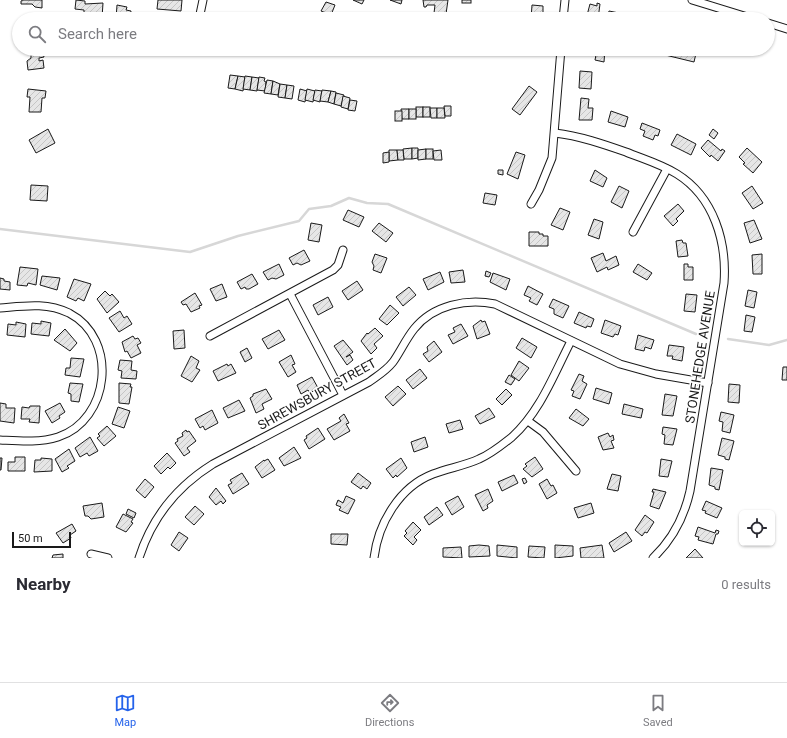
<!DOCTYPE html>
<style>
:root{--surface:#fff;--page:#f2f2f3;--text:#2b2b33;--muted:#7c7c81;--line:#e1e1e2;--accent:#2563eb}
body{margin:0;font-family:Roboto,sans-serif;background:var(--page);color:var(--text)}
.controls{position:absolute;right:12px;bottom:12px;display:grid;overflow:hidden;border-radius:6px;box-shadow:0 1px 3px #0004}
.controls button{width:36px;height:36px;display:grid;place-items:center;padding:0;border:0;border-bottom:1px solid var(--line);background:var(--surface);color:var(--text);font:20px sans-serif}
.scale{position:absolute;left:12px;bottom:10px;width:59px;box-sizing:border-box;padding-left:4px;border:2px solid #1a1a1a;border-top:0;font-size:11px;line-height:14px;white-space:nowrap;color:#1a1a1a;-webkit-text-stroke:3px #fff;paint-order:stroke}
.list{margin:0;padding:0;list-style:none}
h2{display:flex;justify-content:space-between;align-items:center;height:52px;margin:0;padding:0 16px;font-size:17px}
h2 small{font-size:13px;font-weight:400;color:var(--muted)}
.icon{flex:none;width:22px;height:22px;fill:none;stroke:currentColor;stroke-width:2;stroke-linecap:round;stroke-linejoin:round}
.map{position:relative;flex:none;width:787px;height:558px;overflow:hidden}
.search{position:absolute;background:var(--surface);box-shadow:0 1px 3px #0004;left:12px;right:12px;top:12px;height:44px;display:flex;align-items:center;gap:10px;box-sizing:border-box;padding:0 14px;border-radius:22px;color:var(--muted);font-size:15px}
.sheet{height:124px;background:var(--surface)}
nav{display:flex;justify-content:space-around;align-items:center;box-sizing:border-box;height:56px;border-top:1px solid var(--line);background:var(--surface);font-size:11px;color:var(--muted)}
nav a{display:grid;justify-items:center;gap:2px}
nav .on{color:var(--accent)}
.map>svg:first-child{display:block}
.lines{fill:none;stroke-linecap:round;stroke-linejoin:round}
.stream{stroke:#d7d7d7;stroke-width:2.5}
.building{fill:url(#building-hatch);stroke:#1a1a1a}
.minor-casing{stroke:#1a1a1a;stroke-width:9}
.minor{stroke:#fff;stroke-width:7}
.labels{text-anchor:middle;dominant-baseline:central;stroke-width:3;stroke-linejoin:round;paint-order:stroke}
.street-label{font-size:13px;fill:#1a1a1a;stroke:#fff}
</style>
<div class="map">
<svg width="787" height="558" viewBox="0 0 787 558">
<defs>
<pattern id="building-hatch" width="6" height="6" patternUnits="userSpaceOnUse"><rect width="6" height="6" fill="#e6e6e6"/><path d="M-1 1l2-2M0 6l6-6M5 7l2-2" fill="none" stroke="#c5c5c5"/></pattern>
</defs>
<rect width="100%" height="100%" fill="#fff"/>
<g class="lines">
<g class="stream">
<polyline points="0,229 190,252 238,236 299,221 309,209 331,206 349,198 367,203 388,204 696,334"/>
<polyline points="728,339 769,345 787,340"/>
</g>
</g>
<g class="building">
<polygon points="23,0 42,0 42,8 35,7 32,4 21,4 21,1"/>
<polygon points="76,0 85,1 85,4 103,3 102,18 84,18 84,10 75,9"/>
<polygon points="158,0 182,0 181,11 157,9"/>
<polygon points="353,0 364,0 362,4"/>
<polygon points="390,0 402,0 401,4"/>
<polygon points="423,0 448,0 446,14 434,13 435,5 427,5 426,7 424,7"/>
<rect x="462" y="0" width="9" height="3"/>
<polygon points="326,2 335,5 331,15 321,11"/>
<polygon points="597,3 600,4 598,19 586,19 590,4 597,6"/>
<polygon points="117,5 127,7 126,10 131,11 130,19 116,19"/>
<polygon points="532,5 543,6 543,19 531,19"/>
<polygon points="609,11 624,14 624,19 607,19"/>
<polygon points="377,13 390,16 389,19 375,19"/>
<polygon points="585,49 605,49 604,62 595,60 596,55 586,54"/>
<polygon points="658,49 697,49 694,62 657,53"/>
<polygon points="43,53 44,57 39,58 39,61 43,60 44,68 28,70 27,61 31,58 31,55"/>
<polygon points="580,71 592,72 591,89 579,88"/>
<polygon points="230,75 238,76 235,89 228,88"/>
<polygon points="238,76 245,77 243,91 235,89"/>
<polygon points="245,76 252,77 250,90 243,89"/>
<polygon points="252,77 259,78 257,91 250,90"/>
<polygon points="259,77 265,78 264,81 266,82 265,91 257,90"/>
<polygon points="267,80 273,81 271,94 264,93"/>
<polygon points="273,81 280,84 278,95 271,94"/>
<polygon points="280,84 287,85 285,98 278,97"/>
<polygon points="287,85 294,86 292,99 285,98"/>
<polygon points="529,86 537,92 520,115 512,109"/>
<polygon points="28,89 46,91 45,98 42,98 41,112 29,112 30,97 27,97"/>
<polygon points="300,89 307,91 305,102 298,100"/>
<polygon points="307,89 315,91 313,102 305,100"/>
<polygon points="315,90 322,91 320,102 313,100"/>
<polygon points="322,90 331,91 328,102 320,101"/>
<polygon points="331,91 336,92 334,104 328,102"/>
<polygon points="336,93 344,95 341,106 334,104"/>
<polygon points="343,96 350,98 348,109 341,107"/>
<polygon points="581,98 589,99 588,108 593,108 592,120 579,120"/>
<polygon points="350,100 357,101 355,111 348,110"/>
<polygon points="444,106 451,106 451,116 445,116"/>
<rect x="416" y="107" width="7" height="10"/>
<rect x="423" y="107" width="7" height="10"/>
<polygon points="430,108 437,108 437,118 431,118"/>
<polygon points="437,108 444,108 445,118 437,118"/>
<polygon points="401,109 409,109 409,119 402,119"/>
<rect x="409" y="109" width="7" height="10"/>
<rect x="395" y="111" width="7" height="10"/>
<polygon points="611,111 628,117 625,127 608,122"/>
<polygon points="642,123 660,130 658,136 655,135 653,140 643,136 645,131 640,129"/>
<polygon points="48,129 55,143 36,153 29,140"/>
<polygon points="713,129 718,133 714,139 709,135"/>
<polygon points="677,134 696,144 691,155 671,145"/>
<polygon points="708,140 721,151 722,149 725,151 718,161 711,155 710,157 701,148"/>
<polygon points="412,148 412,159 404,159 403,149"/>
<polygon points="412,148 418,148 418,158 412,159"/>
<polygon points="747,148 762,162 753,173 743,164 745,163 739,157"/>
<polygon points="426,149 426,159 418,160 418,150"/>
<rect x="426" y="149" width="7" height="10"/>
<polygon points="389,150 397,150 398,160 389,161"/>
<polygon points="397,150 403,150 404,160 398,160"/>
<polygon points="441,150 442,160 434,160 433,151"/>
<polygon points="389,152 389,162 383,163 383,153"/>
<polygon points="516,152 525,155 518,179 507,174"/>
<polygon points="498,170 503,170 503,175 498,174"/>
<polygon points="595,170 607,178 603,187 590,181"/>
<polygon points="31,185 48,186 47,201 30,200"/>
<polygon points="619,186 629,191 622,208 611,202"/>
<polygon points="752,186 763,203 753,209 742,193"/>
<polygon points="485,193 497,195 495,205 483,203"/>
<polygon points="678,204 684,211 676,219 678,221 673,226 664,216"/>
<polygon points="560,208 570,212 563,230 551,225"/>
<polygon points="348,210 364,217 359,227 343,220"/>
<polygon points="594,219 603,222 599,239 588,235"/>
<polygon points="754,220 762,239 750,243 744,223"/>
<polygon points="311,223 322,225 319,242 308,240"/>
<polygon points="379,223 393,233 386,242 372,231"/>
<polygon points="529,232 539,232 539,234 543,234 543,236 548,236 548,246 529,246"/>
<polygon points="682,240 683,243 686,243 688,256 678,257 676,241"/>
<polygon points="304,250 310,261 301,265 297,263 293,265 289,258"/>
<polygon points="603,253 606,261 616,256 619,265 608,270 607,267 597,272 591,258"/>
<polygon points="375,254 387,258 381,273 373,270 374,266 372,262"/>
<polygon points="762,254 762,274 753,274 752,255"/>
<polygon points="279,264 284,275 276,279 272,278 268,280 263,272"/>
<polygon points="638,264 652,273 647,280 633,272"/>
<polygon points="684,264 688,264 688,267 693,267 693,280 684,280"/>
<polygon points="20,267 38,269 36,285 28,283 27,286 17,285"/>
<polygon points="463,270 465,282 451,283 449,272"/>
<polygon points="486,271 491,273 489,277 485,276"/>
<polygon points="440,272 444,282 428,290 423,279"/>
<polygon points="493,273 510,279 506,290 490,282"/>
<polygon points="252,274 258,284 249,289 246,289 245,287 241,289 237,282"/>
<polygon points="42,276 60,278 57,290 40,285"/>
<polygon points="0,278 4,279 4,281 10,282 10,290 0,289"/>
<polygon points="74,279 91,284 84,301 78,298 76,301 67,297"/>
<polygon points="357,281 363,290 348,300 342,291"/>
<polygon points="222,284 227,297 216,301 210,289"/>
<polygon points="528,286 543,294 537,305 529,301 531,298 524,295"/>
<polygon points="409,287 416,295 403,306 396,297"/>
<polygon points="748,290 757,292 754,308 745,306"/>
<polygon points="105,291 110,296 112,294 119,302 107,313 97,299"/>
<polygon points="195,293 202,305 199,306 200,308 191,312 186,304 183,305 181,302"/>
<polygon points="686,294 697,295 695,312 684,311"/>
<polygon points="328,297 333,307 318,315 313,305"/>
<polygon points="553,299 569,306 563,318 554,314 554,309 549,307"/>
<polygon points="390,305 399,313 387,325 379,319"/>
<polygon points="120,311 124,318 127,316 132,324 119,332 109,318"/>
<polygon points="579,312 594,319 591,327 587,326 586,328 574,323"/>
<polygon points="746,315 755,317 752,332 744,331"/>
<polygon points="481,320 482,322 485,321 490,334 477,339 473,326"/>
<polygon points="605,320 621,326 618,335 615,334 613,337 601,333"/>
<polygon points="41,321 51,323 49,336 31,334 32,323 41,324"/>
<polygon points="16,322 26,324 25,337 7,335 8,324 16,325"/>
<polygon points="461,324 468,336 453,344 448,335 455,332 453,328"/>
<polygon points="375,328 383,336 374,344 377,348 371,354 361,341 367,333 368,334"/>
<polygon points="65,329 77,343 70,351 54,340"/>
<polygon points="184,330 185,348 174,349 173,331"/>
<polygon points="279,330 285,340 268,349 262,339"/>
<polygon points="638,335 654,340 651,349 645,347 644,351 635,349"/>
<polygon points="133,336 135,339 138,338 141,343 137,345 141,353 131,358 127,351 125,352 122,342"/>
<polygon points="522,338 537,347 531,358 516,348"/>
<polygon points="343,340 353,352 346,357 350,355 353,360 347,365 334,346"/>
<polygon points="434,341 442,352 429,362 423,354 428,351 427,347"/>
<polygon points="669,345 684,347 682,361 672,359 673,356 667,356"/>
<polygon points="247,348 252,358 245,362 240,352"/>
<polygon points="291,355 295,364 292,365 296,372 288,377 279,362"/>
<polygon points="191,356 199,361 196,368 200,370 192,382 181,376"/>
<polygon points="71,358 84,359 80,377 65,375 66,368 70,368"/>
<polygon points="120,360 132,361 131,370 137,371 136,379 121,378 122,371 118,370"/>
<polygon points="519,361 529,368 519,381 511,375"/>
<polygon points="227,364 228,366 231,364 236,373 218,381 213,371"/>
<polygon points="783,367 787,367 787,380 782,380"/>
<polygon points="420,369 427,378 413,389 406,380"/>
<polygon points="579,374 584,376 582,381 587,384 580,399 572,396 574,391 571,390"/>
<polygon points="509,375 515,379 511,385 505,382"/>
<polygon points="312,377 318,388 310,393 308,390 301,394 297,385"/>
<polygon points="70,383 83,384 79,402 71,401 71,394 68,393"/>
<polygon points="119,383 131,384 130,387 132,387 129,404 119,403"/>
<polygon points="729,384 740,385 739,403 728,402"/>
<polygon points="398,386 406,394 393,406 385,397"/>
<polygon points="596,388 612,393 609,404 593,399"/>
<polygon points="266,389 272,399 262,404 264,409 256,413 250,398 253,396 253,394"/>
<polygon points="506,389 512,395 502,405 496,399"/>
<polygon points="665,394 677,396 673,416 662,415"/>
<polygon points="239,400 245,411 228,418 223,408"/>
<polygon points="0,403 6,404 6,408 15,408 14,423 0,421"/>
<polygon points="60,403 65,412 59,416 60,418 52,423 45,411"/>
<polygon points="624,404 643,409 641,418 622,414"/>
<polygon points="30,406 40,406 39,423 29,422 30,419 21,419 22,407 29,408"/>
<polygon points="118,407 130,411 124,428 112,424"/>
<polygon points="489,408 495,417 480,424 475,416"/>
<polygon points="576,409 589,419 583,426 569,418"/>
<polygon points="212,410 218,423 205,430 203,426 200,428 195,419"/>
<polygon points="721,412 734,415 730,433 722,431 723,422 719,421"/>
<polygon points="344,414 349,423 346,424 350,431 334,440 327,429 341,421 339,418"/>
<polygon points="460,420 463,429 449,433 446,424"/>
<polygon points="107,426 116,436 104,446 97,438 100,436 98,434"/>
<polygon points="663,427 677,429 673,445 664,444 665,435 662,434"/>
<polygon points="318,428 325,439 309,449 304,440 307,438 306,436"/>
<polygon points="186,430 187,432 189,431 196,441 187,448 190,452 184,456 175,443 178,441 177,439 183,436 182,433"/>
<polygon points="608,433 610,437 613,435 614,440 611,441 614,448 603,450 598,437"/>
<polygon points="90,437 98,451 89,456 87,453 80,457 75,448"/>
<polygon points="425,437 428,447 414,452 411,442"/>
<polygon points="722,438 734,441 729,460 725,459 725,457 718,455"/>
<polygon points="294,447 301,458 284,466 279,458"/>
<polygon points="69,449 75,461 67,466 69,468 62,472 55,459"/>
<polygon points="167,453 176,463 170,469 168,467 161,474 154,466"/>
<polygon points="15,457 25,457 25,471 8,471 8,462 15,462"/>
<polygon points="535,457 543,469 532,477 523,469 527,466 525,464"/>
<polygon points="0,458 2,458 1,470 0,470"/>
<polygon points="41,458 52,459 52,471 34,472 35,460 41,460"/>
<polygon points="401,458 407,468 397,477 396,475 393,478 386,469"/>
<polygon points="268,459 275,470 262,478 255,467 264,460 264,461"/>
<polygon points="661,459 672,461 668,477 659,476"/>
<polygon points="711,468 723,470 719,490 715,489 715,487 709,485"/>
<polygon points="242,473 249,484 233,494 228,485 232,483 230,480"/>
<polygon points="358,473 371,483 367,489 363,486 361,489 351,482"/>
<polygon points="612,474 621,476 618,491 607,489"/>
<polygon points="514,475 518,483 502,491 498,482"/>
<polygon points="525,478 527,482 524,484 522,479"/>
<polygon points="145,479 154,487 145,498 136,490"/>
<polygon points="547,479 551,486 553,485 557,493 547,499 539,484"/>
<polygon points="216,488 226,501 223,504 221,501 216,505 209,497"/>
<polygon points="488,489 493,501 487,505 488,508 483,511 475,495"/>
<polygon points="653,489 666,492 659,509 650,506 654,492 652,492"/>
<polygon points="346,496 355,500 348,514 339,510 341,507 336,505 338,500 343,503"/>
<polygon points="458,496 464,507 452,515 445,503"/>
<polygon points="706,501 722,508 717,518 705,513 706,511 702,510"/>
<polygon points="102,503 104,517 91,519 88,516 85,516 83,506"/>
<polygon points="591,503 594,513 578,518 574,508"/>
<polygon points="195,506 204,514 194,525 185,517"/>
<polygon points="437,507 443,515 429,525 424,517"/>
<polygon points="128,509 136,513 134,518 126,514"/>
<polygon points="123,514 133,519 131,522 133,523 126,532 116,527"/>
<polygon points="645,515 654,522 647,533 645,532 642,536 635,530"/>
<polygon points="413,522 421,530 414,537 417,540 413,545 404,536 407,533 405,531"/>
<polygon points="72,524 76,531 70,535 71,538 63,543 56,533"/>
<polygon points="698,527 715,533 716,530 719,531 718,534 716,534 713,544 698,540 699,537 695,536"/>
<polygon points="179,532 188,538 179,551 171,545"/>
<polygon points="626,532 632,541 614,552 609,543"/>
<polygon points="331,534 348,534 347,545 331,544"/>
<polygon points="479,545 489,546 490,556 469,557 469,546"/>
<polygon points="497,545 517,547 517,558 497,556"/>
<polygon points="555,545 573,546 573,556 555,558"/>
<polygon points="602,545 604,558 581,558 580,548"/>
<polygon points="529,546 545,547 544,558 528,557"/>
<polygon points="461,547 462,558 443,557 443,548"/>
<polygon points="695,549 703,558 686,558"/>
<polygon points="63,554 63,558 52,558 53,555"/>
</g>
<g class="lines">
<defs>
<g id="minor">
<polyline points="692,0 754,19"/>
<polyline points="199,19 203,0"/>
<polyline points="563,19 565,0"/>
<polyline points="768,23 787,29"/>
<path d="M555,133C580,136 603,144 626,152C643,159 661,164 677,174C714,197 727,242 724,283L690,491C684,518 673,539 653,558"/>
<polyline points="531,204 539,190 552,158 561,49"/>
<polyline points="633,232 667,169"/>
<polyline points="290,294 343,395"/>
<path d="M0,308C24,306 46,302 69,313C119,339 110,420 58,437C39,443 19,441 0,440"/>
<polyline points="210,336 333,270 338,265 343,250"/>
<polyline points="528,421 543,432 576,471"/>
<polyline points="91,554 108,558"/>
<path d="M139,558C152,517 176,487 213,464L369,382C377,376 386,371 393,362C400,352 406,339 414,329C433,305 467,298 495,304L620,364L656,374L708,383"/>
<path d="M374,558C378,524 399,487 433,474C448,468 464,466 479,459C491,454 502,445 512,437C540,412 554,374 571,341"/>
</g>
</defs>
<use href="#minor" class="minor-casing"/>
<use href="#minor" class="minor"/>
</g>
<g class="labels">
<g class="street-label">
<text transform="translate(700 357) rotate(-81)">STONEHEDGE AVENUE</text>
<text transform="translate(317 394) rotate(-29)">SHREWSBURY STREET</text>
</g>
</g>
</svg>
<div class="controls">
<button><svg class="icon" aria-label="locate" viewBox="0 0 24 24"><circle cx="12" cy="12" r="6"/><path d="M12 2v4M12 18v4M2 12h4M18 12h4"/></svg></button>
</div>
<div class="scale">50 m</div>
<div class="search"><svg class="icon" aria-label="search" viewBox="0 0 24 24"><circle cx="10" cy="10" r="6"/><path d="M15 15l6 6"/></svg>Search here</div>
</div>
<section class="sheet">
<h2>Nearby<small>0 results</small></h2>
<ul class="list">
</ul>
</section>
<nav>
<a class="on"><svg class="icon" aria-label="map" viewBox="0 0 24 24"><path d="M3 6l6-2 6 2 6-2v14l-6 2-6-2-6 2zM9 4v14M15 6v14"/></svg>Map</a>
<a><svg class="icon" aria-label="directions" viewBox="0 0 24 24"><path d="M12 3l9 9-9 9-9-9zM9 14v-3h6M13 9l2 2-2 2"/></svg>Directions</a>
<a><svg class="icon" aria-label="saved" viewBox="0 0 24 24"><path d="M7 4h10v16l-5-4-5 4z"/></svg>Saved</a>
</nav>
